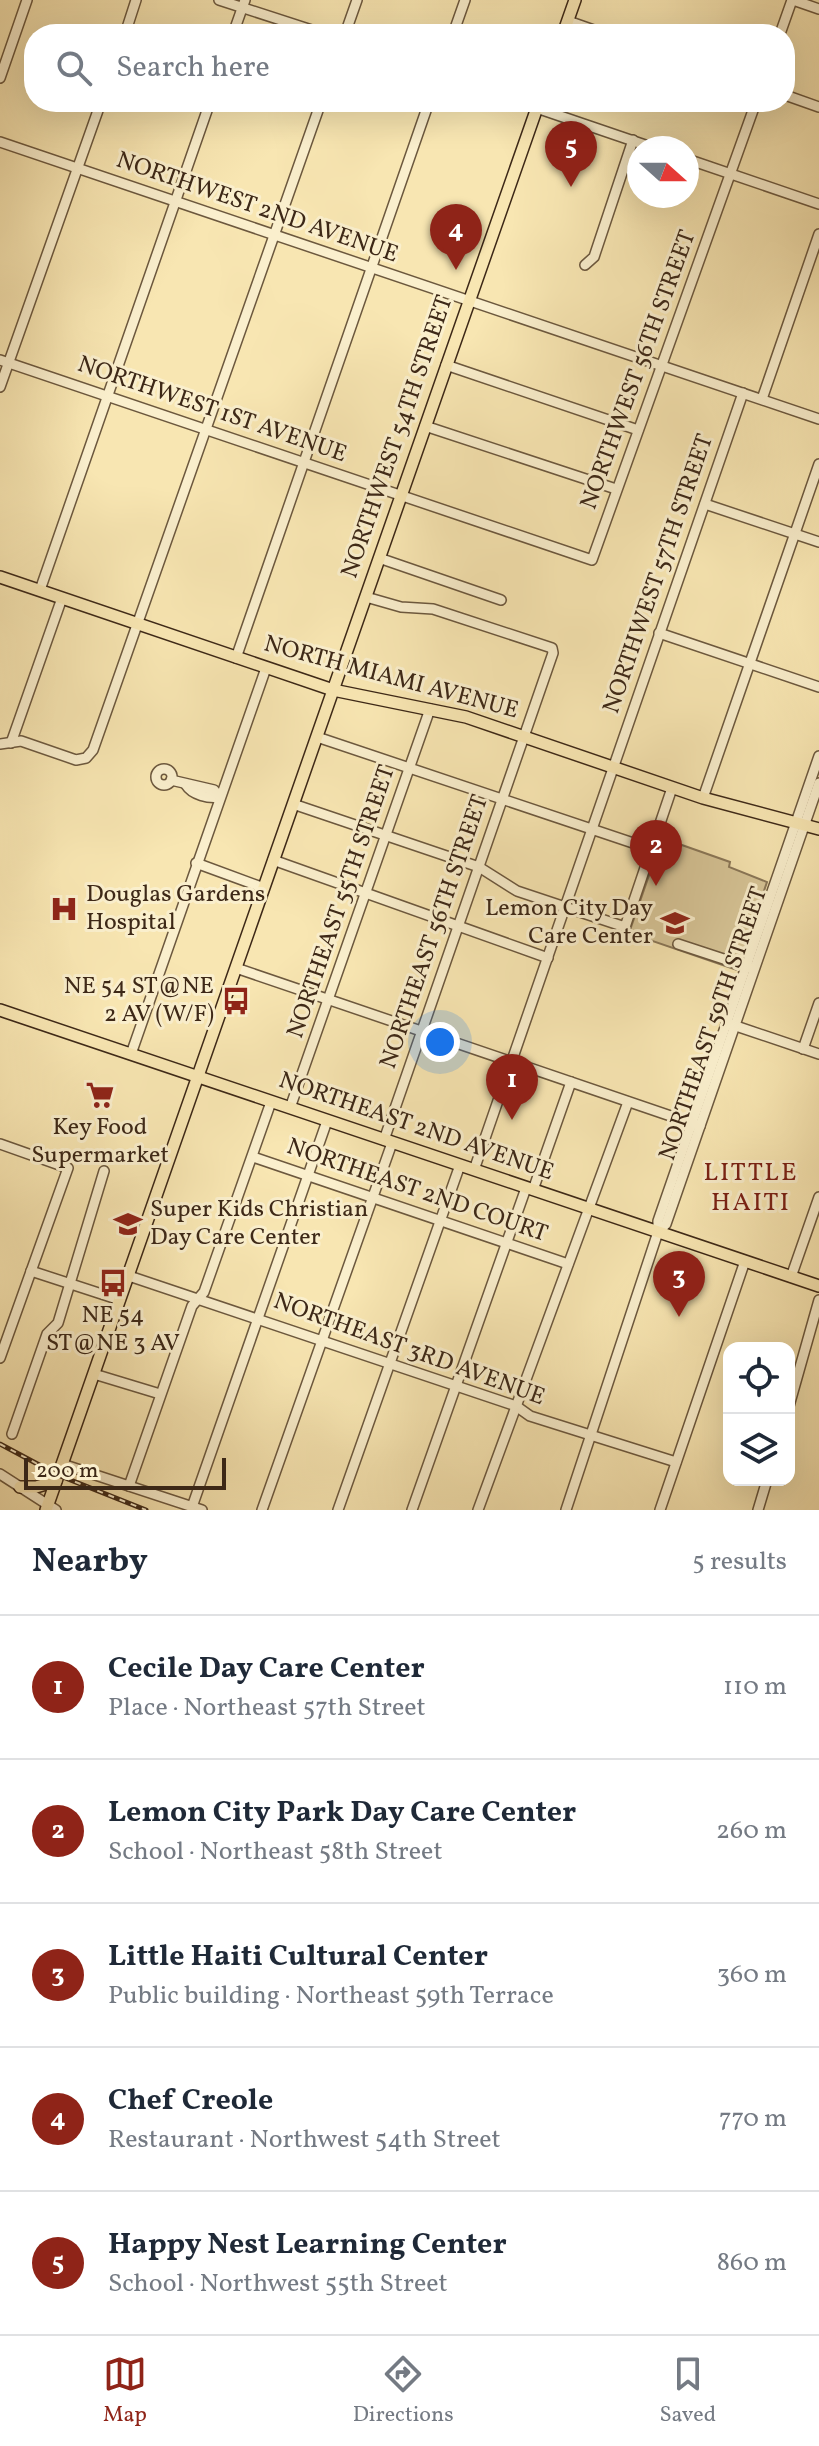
<!DOCTYPE html>
<meta charset="utf-8">
<style>
:root{--surface:#fff;--page:#f6f6f7;--text:#1f2937;--muted:#747a83;--line:#e0e1e3;--accent:#8f2418}
body{margin:0;font-family:Vollkorn,serif;background:var(--page);color:var(--text)}
.controls{position:absolute;right:24px;bottom:24px;display:grid;overflow:hidden;border-radius:16px;box-shadow:0 8px 32px #0002}
.controls button{width:72px;height:72px;display:grid;place-items:center;padding:0;border:0;border-bottom:2px solid var(--line);background:var(--surface);color:var(--text);font:40px sans-serif}
.compass{position:absolute;left:627px;top:136px;width:72px;height:72px;border-radius:50%;background:var(--surface);box-shadow:0 8px 32px #0002;rotate:111deg}
.scale{position:absolute;left:24px;bottom:20px;width:202px;box-sizing:border-box;padding-left:8px;border:4px solid #3d2817;border-top:0;font-size:22px;line-height:28px;white-space:nowrap;color:#3d2817;-webkit-text-stroke:6px #faefcd;paint-order:stroke}
.you{position:absolute;left:440px;top:1042px;width:28px;height:28px;margin:-20px;border:6px solid #fff;border-radius:50%;background:#1a73e8;box-shadow:0 0 0 12px #1a73e833}
.badge{display:grid;place-items:center;width:52px;height:52px;border-radius:50%;background:var(--accent);color:#fff;font-size:26px;font-weight:700}
.pin{position:absolute;translate:-50% -66px;filter:drop-shadow(0 2px 4px #0008)}
.pin::after{content:'';position:absolute;top:42px;width:28px;height:24px;background:inherit;clip-path:polygon(0 0,100% 0,50% 100%)}
.list{margin:0;padding:0;list-style:none}
h2{display:flex;justify-content:space-between;align-items:center;height:104px;margin:0;padding:0 32px;font-size:34px}
h2 small{font-size:26px;font-weight:400;color:var(--muted)}
.list li{display:grid;grid-template-columns:52px 1fr auto;gap:24px;align-items:center;box-sizing:border-box;height:144px;padding:0 32px;border-top:2px solid var(--line)}
.list b{display:block;font-size:30px;white-space:nowrap}
.list p{margin:0;font-size:26px;white-space:nowrap;color:var(--muted)}
.list em{font-size:26px;font-style:normal;color:var(--muted)}
.icon{flex:none;width:44px;height:44px;fill:none;stroke:currentColor;stroke-width:2;stroke-linecap:round;stroke-linejoin:round}
.map{position:relative;flex:none;width:819px;height:1510px;overflow:hidden}
.search{position:absolute;background:var(--surface);box-shadow:0 8px 32px #0002;left:24px;right:24px;top:24px;height:88px;display:flex;align-items:center;gap:20px;box-sizing:border-box;padding:0 28px;border-radius:32px;color:var(--muted);font-size:30px}
.sheet{height:824px;background:var(--surface)}
nav{display:flex;justify-content:space-around;align-items:center;box-sizing:border-box;height:112px;border-top:2px solid var(--line);background:var(--surface);font-size:22px;color:var(--muted)}
nav a{display:grid;justify-items:center;gap:4px}
nav .on{color:var(--accent)}
.map>svg:first-child{display:block}
.park{fill:#d8c698;stroke:#8a7758;stroke-width:2}
.lines{fill:none;stroke-linecap:round;stroke-linejoin:round}
.minor-casing{stroke:#6c583e;stroke-width:12}
.major-casing{stroke:#3d2817;stroke-width:14}
.minor{stroke:#faefcd;stroke-width:9}
.major{stroke:#f8e6b2;stroke-width:11}
.rail-casing{stroke:#3d2817;stroke-width:5}
.rail{stroke:#faefcd;stroke-width:2;stroke-dasharray:6;stroke-linecap:butt}
.labels{text-anchor:middle;dominant-baseline:central;stroke-width:6;stroke-linejoin:round;paint-order:stroke}
.street-label{font-size:24px;fill:#3d2817;stroke:#faefcd}
.poi-label{font-size:24px;fill:#3d2817;stroke:#faefcd;text-anchor:start}
.neighbourhood-label{font-size:26px;letter-spacing:2px;fill:#7a1f14;stroke:#faefcd}
</style>
<div class="map">
<svg width="819" height="1510" viewBox="0 0 819 1510">
<rect width="100%" height="100%" fill="#f8e6b2"/>
<filter id="stains"><feTurbulence type="fractalNoise" baseFrequency=".0025" numOctaves="4"/><feColorMatrix values="0 0 0 0 .2 0 0 0 0 .09 0 0 0 0 .02 0 0 0 .5 -.17"/></filter>
<radialGradient id="worn" r=".72"><stop offset=".6" stop-color="#630" stop-opacity="0"/><stop offset="1" stop-color="#630" stop-opacity=".3"/></radialGradient>
<polygon class="park" points="662,838 730,862 729,867 767,882 737,970 629,933"/>
<g class="lines">
<defs>
<g id="minor">
<polyline points="219,0 324,34"/>
<polyline points="793,0 819,9"/>
<polyline points="568,21 605,34"/>
<polyline points="125,34 136,0"/>
<polyline points="233,34 245,0"/>
<polyline points="345,34 357,0"/>
<polyline points="453,34 465,0"/>
<polyline points="780,34 792,0"/>
<polyline points="0,78 27,0"/>
<polyline points="785,95 819,107"/>
<polyline points="519,102 654,148"/>
<polyline points="0,142 819,419"/>
<polyline points="687,159 819,204"/>
<polyline points="585,265 594,257 633,140"/>
<polyline points="0,360 592,560 756,102"/>
<polyline points="446,365 638,430"/>
<polyline points="0,387 101,102"/>
<polyline points="762,399 819,234"/>
<polyline points="425,426 616,489"/>
<polyline points="705,504 819,542"/>
<polyline points="379,558 501,600"/>
<polyline points="40,590 210,102"/>
<polyline points="366,597 401,607 433,609 552,648 553,653 384,1140"/>
<polyline points="659,633 819,687"/>
<polyline points="236,658 429,102"/>
<polyline points="317,737 651,849"/>
<polyline points="11,743 62,598"/>
<polyline points="0,744 21,741 76,760 86,758 93,750 321,102"/>
<circle cx="164" cy="777" r="8"/>
<polyline points="171,780 214,790 220,797"/>
<path d="M186,785C192,795 209,799 220,797"/>
<polyline points="703,798 819,464"/>
<polyline points="293,804 479,867 517,891 625,927 672,788"/>
<polyline points="273,860 548,958"/>
<polyline points="196,863 264,888"/>
<polyline points="678,944 751,968"/>
<polyline points="236,968 700,1126"/>
<polyline points="730,1024 819,1054"/>
<polyline points="803,1049 819,1003"/>
<polyline points="131,1054 266,668"/>
<polyline points="290,1108 430,709"/>
<polyline points="0,1144 68,1168 0,1358"/>
<polyline points="253,1157 568,1264"/>
<polyline points="474,1170 743,393"/>
<polyline points="533,1190 571,1082"/>
<polyline points="658,1232 666,1224 819,783"/>
<polyline points="31,1271 120,1300"/>
<polyline points="129,1276 516,1406 530,1416 676,1462"/>
<polyline points="791,1277 819,1197"/>
<polyline points="94,1374 160,1394"/>
<polyline points="789,1406 819,1300"/>
<polyline points="12,1434 47,1334 58,1323 104,1171"/>
<polyline points="62,1464 202,1510"/>
<polyline points="0,1474 56,1510"/>
<polyline points="129,1486 192,1306 204,1292 271,1102"/>
<polyline points="192,1507 327,1121"/>
<polyline points="262,1510 392,1143"/>
<polyline points="338,1510 460,1165"/>
<polyline points="412,1510 526,1188"/>
<polyline points="478,1510 628,1102"/>
<polyline points="566,1510 658,1232 658,1221 819,756"/>
<polyline points="660,1510 745,1261"/>
<polyline points="758,1510 767,1480"/>
</g>
<g id="major">
<polyline points="563,34 575,0"/>
<polyline points="0,577 333,690 466,717 703,798 819,829"/>
<polyline points="0,1010 819,1286"/>
<polyline points="20,1487 36,1487 56,1481"/>
<polyline points="46,1510 539,102"/>
</g>
</defs>
<use href="#minor" class="minor-casing"/>
<use href="#major" class="major-casing"/>
<use href="#minor" class="minor"/>
<use href="#major" class="major"/>
<defs>
<polyline id="rail" points="0,1444 58,1475 146,1510"/>
</defs>
<use href="#rail" class="rail-casing"/>
<use href="#rail" class="rail"/>
</g>
<defs>
<symbol id="hospital-bare" viewBox="-9 -9 18 18"><path d="M-5-5h3v3.5h4V-5h3V5h-3V1.5h-4V5h-3Z" fill="#8f2418" stroke="#faefcd" stroke-width="2.5" paint-order="stroke"/></symbol>
<symbol id="school-bare" viewBox="-9 -9 18 18"><path d="M0-5L7-2L0 1L-7-2ZM-4 1L0 2.5L4 1V4Q0 6-4 4Z" fill="#8f2418" stroke="#faefcd" stroke-width="2.5" paint-order="stroke"/></symbol>
<symbol id="bus-bare" viewBox="-9 -9 18 18"><path d="M-5-6H5V4H4V6H2V4H-2V6H-4V4H-5ZM-3.5-4V0h7V-4ZM-3.5 1.2v1.5H-2V1.2ZM2 1.2v1.5H3.5V1.2Z" fill="#8f2418" stroke="#faefcd" stroke-width="2.5" paint-order="stroke"/></symbol>
<symbol id="supermarket-bare" viewBox="-9 -9 18 18"><path d="M-6-5.5h2.5l.6 2H6L4.5 2H-2.5L-4.4-4H-6ZM-1.5 3.2a1.3 1.3 0 1 0 .1 0ZM3 3.2a1.3 1.3 0 1 0 .1 0Z" fill="#8f2418" stroke="#faefcd" stroke-width="2.5" paint-order="stroke"/></symbol>
</defs>
<g fill-rule="evenodd">
<use href="#hospital-bare" x="44" y="889" width="40" height="40"/>
<use href="#school-bare" x="655" y="903" width="40" height="40"/>
<use href="#bus-bare" x="216" y="981" width="40" height="40"/>
<use href="#supermarket-bare" x="80" y="1075" width="40" height="40"/>
<use href="#school-bare" x="108" y="1204" width="40" height="40"/>
<use href="#bus-bare" x="93" y="1263" width="40" height="40"/>
</g>
<g class="labels">
<g class="street-label">
<text transform="translate(257 208) rotate(19)">NORTHWEST 2ND AVENUE</text>
<text transform="translate(639 370) rotate(-70)">NORTHWEST 56TH STREET</text>
<text transform="translate(212 410) rotate(19)">NORTHWEST 1ST AVENUE</text>
<text transform="translate(398 437) rotate(-71)">NORTHWEST 54TH STREET</text>
<text transform="translate(659 574) rotate(-71)">NORTHWEST 57TH STREET</text>
<text transform="translate(391 678) rotate(15)">NORTH MIAMI AVENUE</text>
<text transform="translate(342 902) rotate(-71)">NORTHEAST 55TH STREET</text>
<text transform="translate(435 932) rotate(-71)">NORTHEAST 56TH STREET</text>
<text transform="translate(714 1024) rotate(-71)">NORTHEAST 59TH STREET</text>
<text transform="translate(416 1127) rotate(19)">NORTHEAST 2ND AVENUE</text>
<text transform="translate(417 1191) rotate(19)">NORTHEAST 2ND COURT</text>
<text transform="translate(409 1350) rotate(20)">NORTHEAST 3RD AVENUE</text>
</g>
<g class="poi-label">
<text x="86" y="895">Douglas Gardens<tspan x="86" dy="28">Hospital</tspan></text>
<text x="653" y="909" text-anchor="end">Lemon City Day<tspan x="653" dy="28">Care Center</tspan></text>
<text x="214" y="987" text-anchor="end">NE 54 ST@NE<tspan x="214" dy="28">2 AV (W/F)</tspan></text>
<text x="100" y="1128" text-anchor="middle">Key Food<tspan x="100" dy="28">Supermarket</tspan></text>
<text x="150" y="1210">Super Kids Christian<tspan x="150" dy="28">Day Care Center</tspan></text>
<text x="113" y="1316" text-anchor="middle">NE 54<tspan x="113" dy="28">ST@NE 3 AV</tspan></text>
</g>
<g class="neighbourhood-label">
<text x="751" y="1173">LITTLE<tspan x="751" dy="30">HAITI</tspan></text>
</g>
</g>
<rect width="100%" height="100%" filter="url(#stains)"/>
<rect width="100%" height="100%" fill="url(#worn)"/>
</svg>
<div class="controls">
<button><svg class="icon" aria-label="locate" viewBox="0 0 24 24"><circle cx="12" cy="12" r="6"/><path d="M12 2v4M12 18v4M2 12h4M18 12h4"/></svg></button>
<button><svg class="icon" aria-label="layers" viewBox="0 0 24 24"><path d="M12 4l9 5-9 5-9-5zM3 14l9 5 9-5"/></svg></button>
</div>
<svg class="compass" viewBox="-18 -18 36 36"><path d="M0-13l5 13h-10z" fill="#e53935"/><path d="M0 13l5-13h-10z" fill="#747a83"/></svg>
<div class="scale">200 m</div>
<div class="you"></div>
<div class="pin badge" style="left:512px;top:1120px">1</div>
<div class="pin badge" style="left:656px;top:886px">2</div>
<div class="pin badge" style="left:679px;top:1317px">3</div>
<div class="pin badge" style="left:456px;top:270px">4</div>
<div class="pin badge" style="left:571px;top:187px">5</div>
<div class="search"><svg class="icon" aria-label="search" viewBox="0 0 24 24"><circle cx="10" cy="10" r="6"/><path d="M15 15l6 6"/></svg>Search here</div>
</div>
<section class="sheet">
<h2>Nearby<small>5 results</small></h2>
<ul class="list">
<li><span class="badge">1</span><div><b>Cecile Day Care Center</b><p>Place · Northeast 57th Street</p></div><em>110 m</em></li>
<li><span class="badge">2</span><div><b>Lemon City Park Day Care Center</b><p>School · Northeast 58th Street</p></div><em>260 m</em></li>
<li><span class="badge">3</span><div><b>Little Haiti Cultural Center</b><p>Public building · Northeast 59th Terrace</p></div><em>360 m</em></li>
<li><span class="badge">4</span><div><b>Chef Creole</b><p>Restaurant · Northwest 54th Street</p></div><em>770 m</em></li>
<li><span class="badge">5</span><div><b>Happy Nest Learning Center</b><p>School · Northwest 55th Street</p></div><em>860 m</em></li>
</ul>
</section>
<nav>
<a class="on"><svg class="icon" aria-label="map" viewBox="0 0 24 24"><path d="M3 6l6-2 6 2 6-2v14l-6 2-6-2-6 2zM9 4v14M15 6v14"/></svg>Map</a>
<a><svg class="icon" aria-label="directions" viewBox="0 0 24 24"><path d="M12 3l9 9-9 9-9-9zM9 14v-3h6M13 9l2 2-2 2"/></svg>Directions</a>
<a><svg class="icon" aria-label="saved" viewBox="0 0 24 24"><path d="M7 4h10v16l-5-4-5 4z"/></svg>Saved</a>
</nav>
